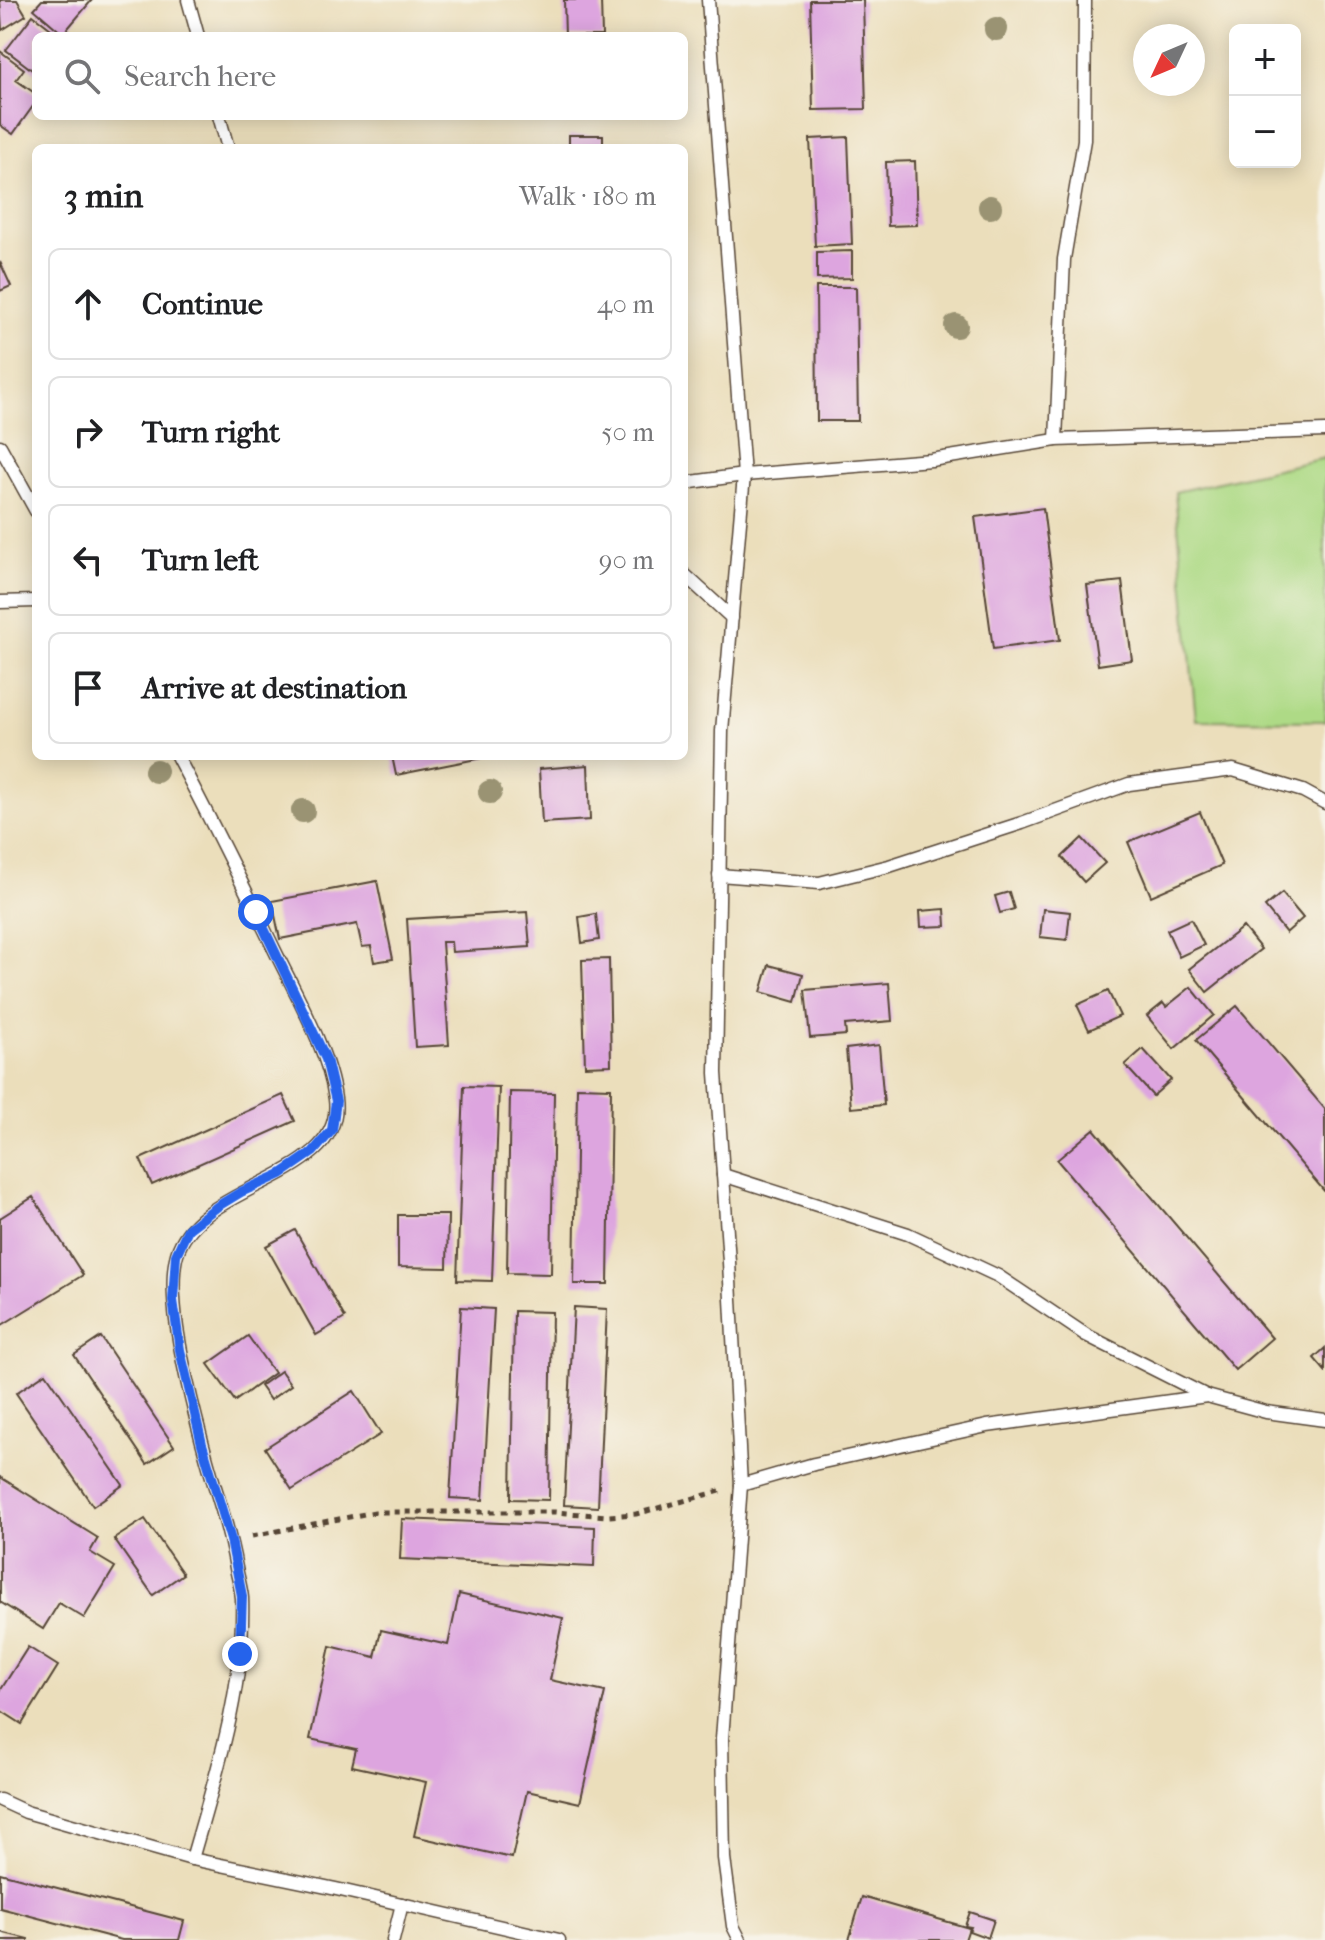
<!DOCTYPE html>
<meta charset="utf-8">
<style>
:root{--surface:#fff;--page:#f2f2f2;--text:#202124;--muted:#757577;--line:#e0e0e0}
body{margin:0;font-family:"IM FELL French Canon",serif;background:var(--page);color:var(--text)}
.controls{position:absolute;right:24px;top:24px;display:grid;overflow:hidden;border-radius:12px;box-shadow:0 4px 20px #0003}
.controls button{width:72px;height:72px;display:grid;place-items:center;padding:0;border:0;border-bottom:2px solid var(--line);background:var(--surface);color:var(--text);font:40px sans-serif}
.compass{position:absolute;left:1133px;top:24px;width:72px;height:72px;border-radius:50%;background:var(--surface);box-shadow:0 4px 20px #0003;rotate:226deg}
.stop{position:absolute;width:24px;height:24px;margin:-18px;border:6px solid #2563eb;border-radius:50%;background:#fff}
.stop.end{background:#2563eb;border-color:#fff;box-shadow:0 2px 8px #0008}
.list{margin:0;padding:0;list-style:none}
h2{display:flex;justify-content:space-between;align-items:center;height:104px;margin:0;padding:0 32px;font-size:34px}
h2 small{font-size:26px;font-weight:400;color:var(--muted)}
.list li{display:grid;grid-template-columns:52px 1fr auto;gap:24px;align-items:center;box-sizing:border-box;height:112px;margin:0 16px 16px;padding:0 16px;border:2px solid var(--line);border-radius:12px}
.list b{display:block;font-size:30px;white-space:nowrap}
.list em{font-size:26px;font-style:normal;color:var(--muted)}
.icon{flex:none;width:44px;height:44px;fill:none;stroke:currentColor;stroke-width:2;stroke-linecap:round;stroke-linejoin:round}
.map{position:relative;flex:none;width:1325px;height:1940px;overflow:hidden}
.search{position:absolute;background:var(--surface);box-shadow:0 4px 20px #0003;left:32px;top:32px;width:656px;height:88px;display:flex;align-items:center;gap:20px;box-sizing:border-box;padding:0 28px;border-radius:12px;color:var(--muted);font-size:30px}
.panel{position:absolute;background:var(--surface);box-shadow:0 4px 20px #0003;left:32px;top:144px;width:656px;height:616px;border-radius:12px}
.map>svg:first-child{display:block}
.green{fill:#aeda86;stroke:#748252;stroke-width:2}
.building{fill:#dda5df}
.lines{fill:none;stroke-linecap:round;stroke-linejoin:round}
.service-casing{stroke:#554536;stroke-width:15}
.path{stroke:#554536;stroke-width:5;stroke-dasharray:6 6;stroke-linecap:butt}
.service{stroke:#fff;stroke-width:12}
.tree{fill:#9a9373}
.route{stroke:#2563eb;stroke-width:10}
</style>
<div class="map">
<svg width="1325" height="1940" viewBox="0 0 1325 1940">
<rect width="100%" height="100%" fill="#f7f3e8"/>
<filter id="ink" filterUnits="userSpaceOnUse"><feTurbulence type="fractalNoise" baseFrequency=".0125" numOctaves="2"/><feDisplacementMap in="SourceGraphic" scale="16" xChannelSelector="R" yChannelSelector="G"/><feConvolveMatrix kernelMatrix="1 2 1 2 8 2 1 2 1" color-interpolation-filters="sRGB"/></filter>
<filter id="wash" filterUnits="userSpaceOnUse"><feTurbulence type="fractalNoise" baseFrequency=".006" numOctaves="4" result="noise"/><feDisplacementMap in="SourceGraphic" scale="32" xChannelSelector="R" yChannelSelector="G"/><feGaussianBlur stdDeviation="1.8" result="paint"/><feColorMatrix in="noise" values="0 0 0 0 0 0 0 0 0 0 0 0 0 0 0 0 0 1.4 0 .05"/><feComposite in="paint" operator="in"/></filter>
<g filter="url(#wash)">
<rect width="100%" height="100%" fill="#ebdebb"/>
<polygon class="green" points="1325,458 1325,721 1196,720 1175,492"/>
<g id="blocks">
<g class="building">
<polygon points="0,0 17,0 26,15 2,30"/>
<polygon points="42,0 92,0 63,34 34,9"/>
<polygon points="564,0 601,0 602,36 565,36"/>
<polygon points="810,0 863,0 866,109 813,110"/>
<polygon points="33,15 60,36 36,36 36,73 6,50"/>
<polygon points="0,51 24,69 16,80 36,94 36,102 13,134 0,125"/>
<rect x="569" y="135" width="34" height="13"/>
<polygon points="848,137 852,244 815,246 810,139"/>
<polygon points="915,161 917,225 888,226 886,162"/>
<polygon points="852,251 852,278 817,279 817,252"/>
<polygon points="0,262 11,286 0,291"/>
<polygon points="816,287 856,287 858,421 817,421"/>
<polygon points="1043,508 1060,640 993,649 975,517"/>
<polygon points="1122,581 1132,660 1098,665 1087,585"/>
<polygon points="392,756 487,756 487,757 396,775"/>
<polygon points="588,765 590,820 542,823 539,769"/>
<polygon points="1200,812 1222,865 1151,896 1128,842"/>
<polygon points="1082,838 1105,863 1084,882 1062,857"/>
<polygon points="377,881 393,959 374,962 371,946 362,947 357,924 280,939 272,901"/>
<polygon points="1009,892 1014,909 1000,913 995,896"/>
<polygon points="1282,893 1303,918 1286,933 1265,907"/>
<polygon points="945,909 946,926 921,927 920,911"/>
<polygon points="1043,909 1070,912 1067,940 1040,937"/>
<polygon points="527,912 530,947 452,952 451,942 442,942 449,1045 415,1047 407,919"/>
<polygon points="596,914 599,940 582,943 579,917"/>
<polygon points="1191,919 1204,945 1179,957 1167,930"/>
<polygon points="1243,927 1261,949 1207,992 1189,969"/>
<polygon points="609,959 611,1065 585,1066 582,960"/>
<polygon points="769,965 803,974 796,1002 761,992"/>
<polygon points="889,983 892,1021 845,1025 846,1035 810,1038 805,990"/>
<polygon points="1191,987 1214,1015 1174,1049 1147,1016 1163,1003 1166,1007"/>
<polygon points="1108,991 1120,1016 1089,1030 1077,1005"/>
<polygon points="1237,1006 1325,1109 1325,1192 1196,1040"/>
<polygon points="879,1045 884,1105 851,1108 846,1049"/>
<polygon points="1143,1049 1171,1080 1153,1096 1125,1065"/>
<polygon points="464,1086 499,1087 492,1281 457,1280"/>
<polygon points="577,1087 611,1088 608,1284 574,1284"/>
<polygon points="510,1092 554,1093 551,1274 507,1273"/>
<polygon points="283,1095 295,1121 152,1185 140,1159"/>
<polygon points="1094,1129 1272,1338 1235,1370 1057,1160"/>
<polygon points="33,1197 83,1275 2,1325 0,1322 0,1218"/>
<polygon points="398,1215 448,1215 447,1268 398,1267"/>
<polygon points="295,1230 345,1318 316,1335 266,1246"/>
<polygon points="461,1307 494,1309 483,1500 450,1498"/>
<polygon points="574,1307 607,1309 598,1507 564,1505"/>
<polygon points="514,1311 552,1312 549,1500 511,1499"/>
<polygon points="248,1336 274,1373 235,1401 208,1364"/>
<polygon points="101,1337 174,1446 147,1464 74,1355"/>
<polygon points="1325,1348 1325,1371 1314,1358"/>
<polygon points="281,1371 291,1385 270,1400 260,1386"/>
<polygon points="46,1373 123,1485 93,1506 16,1393"/>
<polygon points="354,1391 381,1434 292,1490 265,1448"/>
<polygon points="0,1477 98,1538 90,1552 115,1567 84,1618 59,1603 43,1629 0,1602"/>
<polygon points="145,1519 183,1574 153,1595 114,1539"/>
<polygon points="402,1519 595,1527 594,1567 400,1559"/>
<polygon points="459,1594 563,1618 550,1680 605,1692 580,1803 527,1791 512,1858 414,1836 426,1782 352,1766 356,1749 310,1739 330,1646 375,1657 381,1630 448,1645"/>
<polygon points="28,1647 58,1666 22,1724 0,1710 0,1691"/>
<polygon points="0,1873 184,1921 179,1940 122,1940 0,1908"/>
<polygon points="862,1897 969,1928 965,1940 849,1940"/>
<polygon points="970,1912 994,1920 988,1938 969,1931 971,1927 965,1926"/>
<polygon points="0,1932 28,1939 28,1940 0,1940"/>
</g>
</g>
</g>
<g filter="url(#ink)">
<use href="#blocks" fill-opacity="0" stroke="#554536" stroke-width="2"/>
<g class="lines">
<defs>
<g id="service">
<polyline points="188,0 198,36"/>
<polyline points="708,0 744,475 722,731 716,1073 729,1262 741,1485 722,1739 724,1858 733,1926 740,1940"/>
<polyline points="219,116 228,148"/>
<polyline points="1056,440 1064,259 1084,140 1085,0"/>
<polyline points="0,446 36,511"/>
<polyline points="684,483 744,475 931,460 1056,440 1325,431"/>
<polyline points="684,574 732,618"/>
<polyline points="0,602 36,601"/>
<path d="M177,756C212,822 245,889 277,955C298,998 329,1052 335,1099C346,1180 198,1182 177,1254C171,1275 174,1306 177,1328C185,1380 199,1433 214,1484C223,1512 231,1539 236,1568C238,1578 241,1588 242,1598C245,1687 216,1775 192,1859"/>
<polyline points="719,875 819,883 889,866 1022,823 1129,784 1233,770 1303,791 1325,803"/>
<polyline points="723,1175 908,1234 998,1276 1086,1335 1207,1396 1266,1412 1325,1420"/>
<polyline points="741,1485 814,1464 987,1426 1207,1396"/>
<polyline points="0,1800 26,1812 192,1859 336,1889 559,1940"/>
<polyline points="393,1940 402,1904"/>
</g>
</defs>
<use href="#service" class="service-casing"/>
<polyline class="path" points="252,1536 375,1512 555,1512 608,1516 636,1514 720,1491"/>
<use href="#service" class="service"/>
</g>
<g class="tree">
<circle cx="996" cy="29" r="12"/>
<circle cx="990" cy="207" r="12"/>
<circle cx="956" cy="326" r="12"/>
<circle cx="156" cy="771" r="12"/>
<circle cx="490" cy="792" r="12"/>
<circle cx="303" cy="811" r="12"/>
</g>
</g>
<g class="lines" filter="url(#ink)">
<polyline class="route" points="240,1654 242,1596 231,1540 202,1444 180,1350 173,1300 176,1255 188,1229 218,1206 241,1192 281,1174 313,1152 332,1130 336,1101 326,1059 256,912"/>
</g>
</svg>
<div class="controls">
<button>+</button>
<button>−</button>
</div>
<svg class="compass" viewBox="-18 -18 36 36"><path d="M0-13l5 13h-10z" fill="#e53935"/><path d="M0 13l5-13h-10z" fill="#757577"/></svg>
<div class="stop" style="left:256px;top:912px"></div>
<div class="stop end" style="left:240px;top:1654px"></div>
<div class="search"><svg class="icon" aria-label="search" viewBox="0 0 24 24"><circle cx="10" cy="10" r="6"/><path d="M15 15l6 6"/></svg>Search here</div>
<section class="panel">
<h2>3 min<small>Walk · 180 m</small></h2>
<ul class="list">
<li><svg class="icon" aria-label="ahead" viewBox="0 0 24 24"><path d="M12 20V5M6 11l6-6 6 6"/></svg><div><b>Continue</b></div><em>40 m</em></li>
<li><svg class="icon" aria-label="right" viewBox="0 0 24 24"><path d="M7 20v-9h11M14 6l5 5-5 5"/></svg><div><b>Turn right</b></div><em>50 m</em></li>
<li><svg class="icon" aria-label="left" viewBox="0 0 24 24"><path d="M17 20v-9H6M10 6l-5 5 5 5"/></svg><div><b>Turn left</b></div><em>90 m</em></li>
<li><svg class="icon" aria-label="arrive" viewBox="0 0 24 24"><path d="M6 21V4h12l-3 4 3 4H6"/></svg><div><b>Arrive at destination</b></div></li>
</ul>
</section>
</div>
